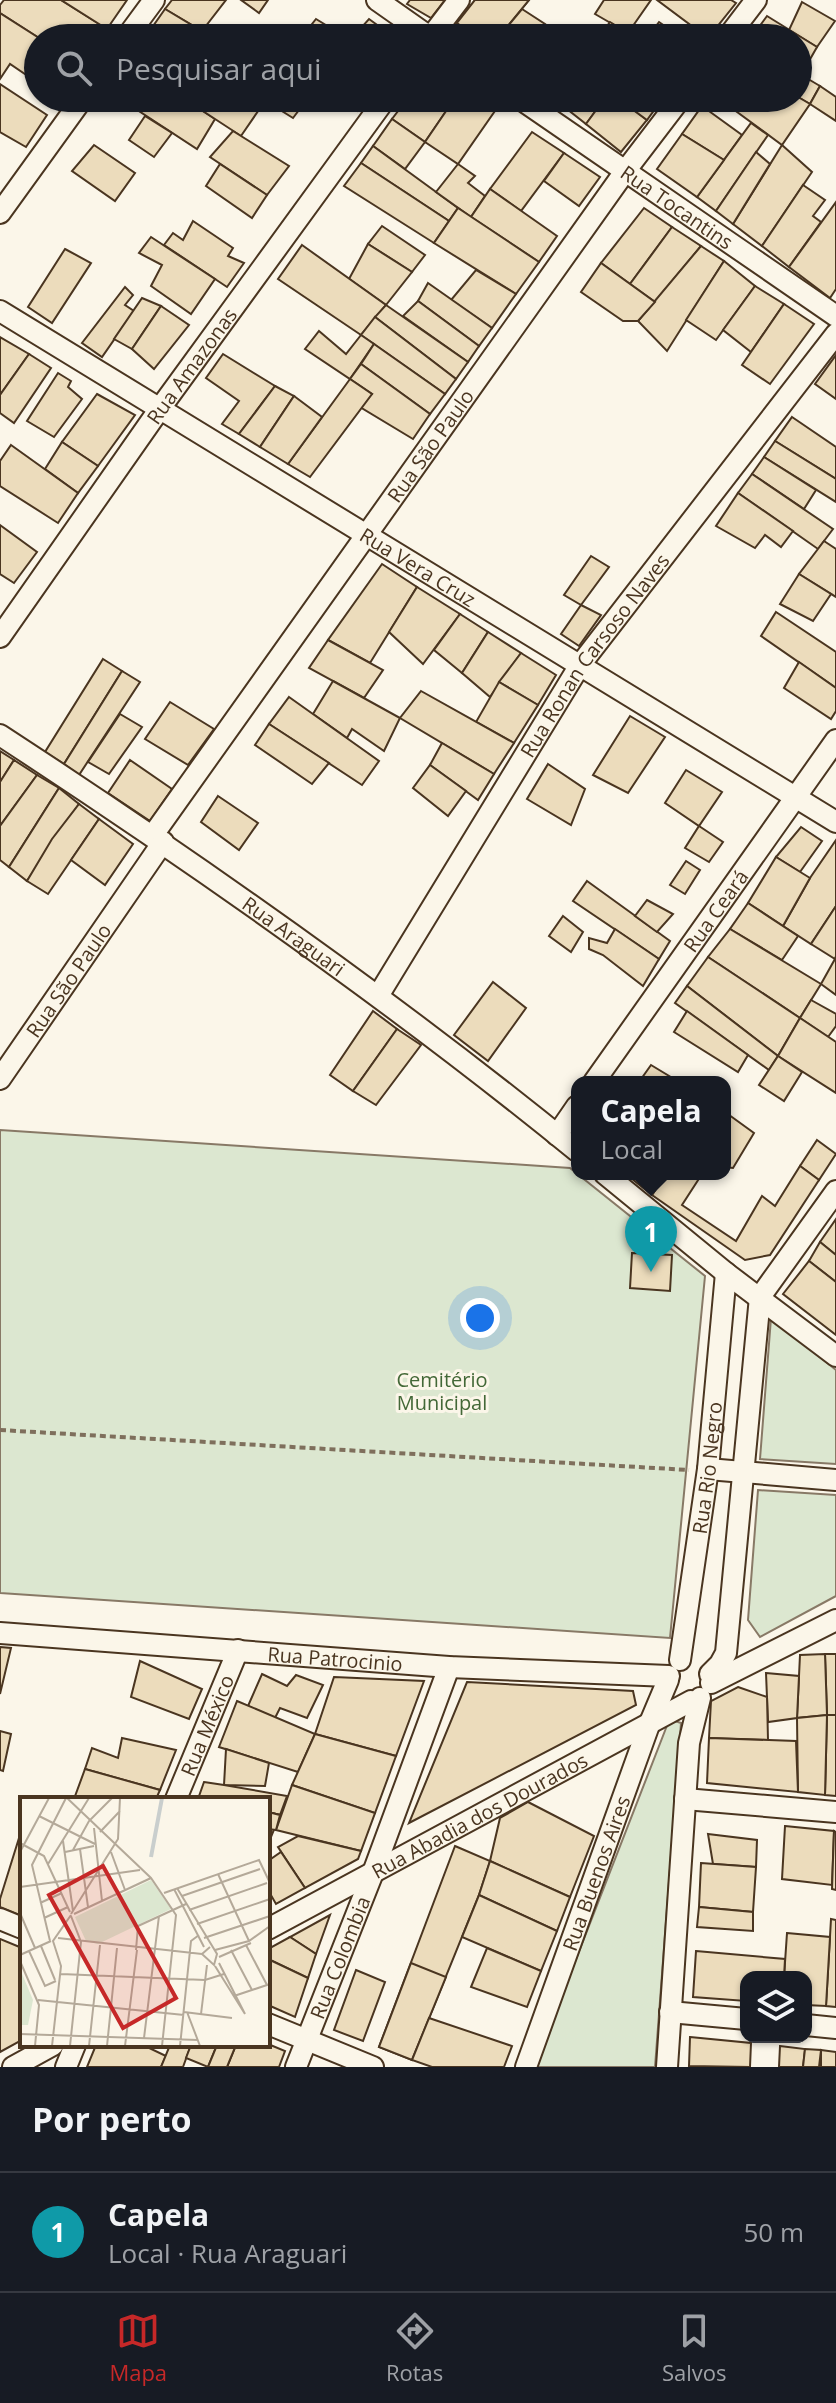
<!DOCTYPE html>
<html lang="pt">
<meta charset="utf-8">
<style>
:root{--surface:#171b24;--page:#242831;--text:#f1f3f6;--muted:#9ea1a6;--line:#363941;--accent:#c62828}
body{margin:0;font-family:"Open Sans",sans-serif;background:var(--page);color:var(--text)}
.controls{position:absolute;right:24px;bottom:24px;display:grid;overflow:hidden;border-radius:16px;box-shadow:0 2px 6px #0004}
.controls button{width:72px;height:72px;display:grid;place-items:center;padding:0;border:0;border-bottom:2px solid var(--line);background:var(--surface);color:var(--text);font:40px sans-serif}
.you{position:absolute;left:480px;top:1318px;width:28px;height:28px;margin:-20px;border:6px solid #fff;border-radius:50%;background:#1a73e8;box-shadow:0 0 0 12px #1a73e833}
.badge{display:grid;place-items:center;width:52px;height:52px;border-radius:50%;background:var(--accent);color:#fff;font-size:26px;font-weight:700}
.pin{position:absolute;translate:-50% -66px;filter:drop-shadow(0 2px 4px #0008)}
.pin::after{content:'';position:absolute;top:42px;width:28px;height:24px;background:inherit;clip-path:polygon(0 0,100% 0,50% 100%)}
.popup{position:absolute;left:571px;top:1076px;width:160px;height:104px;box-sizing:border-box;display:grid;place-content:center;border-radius:16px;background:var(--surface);filter:drop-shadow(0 2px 6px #0005);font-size:26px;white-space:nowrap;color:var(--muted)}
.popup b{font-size:30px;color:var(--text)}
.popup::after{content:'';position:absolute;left:50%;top:100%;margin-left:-16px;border:16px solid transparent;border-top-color:var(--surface)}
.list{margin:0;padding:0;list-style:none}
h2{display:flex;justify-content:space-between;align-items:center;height:104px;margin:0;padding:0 32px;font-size:34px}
h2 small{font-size:26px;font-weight:400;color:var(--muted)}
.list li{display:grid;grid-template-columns:52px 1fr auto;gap:24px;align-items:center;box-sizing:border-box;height:120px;padding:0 32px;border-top:2px solid var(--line)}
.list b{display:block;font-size:30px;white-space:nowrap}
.list p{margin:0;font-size:26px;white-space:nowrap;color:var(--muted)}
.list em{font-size:26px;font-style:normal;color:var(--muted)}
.icon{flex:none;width:44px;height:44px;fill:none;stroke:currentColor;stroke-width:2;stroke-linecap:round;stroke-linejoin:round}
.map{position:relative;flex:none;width:836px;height:2067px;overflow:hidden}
.search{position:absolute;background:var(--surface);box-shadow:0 2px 6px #0004;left:24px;right:24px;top:24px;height:88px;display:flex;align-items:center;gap:20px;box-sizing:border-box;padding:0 28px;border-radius:44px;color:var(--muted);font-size:30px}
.sheet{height:224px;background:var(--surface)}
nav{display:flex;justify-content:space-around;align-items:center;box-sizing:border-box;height:112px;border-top:2px solid var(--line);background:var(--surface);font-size:22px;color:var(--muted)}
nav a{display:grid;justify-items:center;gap:4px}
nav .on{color:var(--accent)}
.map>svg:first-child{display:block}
.green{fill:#dce7d0;stroke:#887966;stroke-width:2}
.building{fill:#ecdcbc;stroke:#4a3520;stroke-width:2}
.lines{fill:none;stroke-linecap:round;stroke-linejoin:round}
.minor-casing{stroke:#4a3520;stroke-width:24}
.path{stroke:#7f6f5c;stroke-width:4;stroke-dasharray:6 4;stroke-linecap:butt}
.minor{stroke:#fbf6e9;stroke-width:20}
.labels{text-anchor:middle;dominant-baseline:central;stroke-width:6;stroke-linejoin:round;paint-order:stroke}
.street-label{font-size:20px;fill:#4a3520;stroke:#fbf6e9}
.park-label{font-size:20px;fill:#436837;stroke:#fbf6e9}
.inset-river{fill:none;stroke:#c9cecd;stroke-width:4}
.inset-road{fill:none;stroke:#b4a999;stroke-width:2}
.view{fill:#c62828;fill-opacity:0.15;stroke:#c62828;stroke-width:4}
.inset-edge{fill:none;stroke:#4a3520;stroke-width:4}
</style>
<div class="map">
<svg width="836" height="2067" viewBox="0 0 836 2067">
<rect width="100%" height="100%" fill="#fbf6e9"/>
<g class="green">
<polygon points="0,1130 570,1168 705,1276 670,1638 0,1593"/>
<polygon points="771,1318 836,1370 836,1464 760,1459"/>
<polygon points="758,1490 836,1495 836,1596 760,1637 748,1620"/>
<polygon points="675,1721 681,1723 655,2067 534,2067 668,1723"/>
</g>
<g class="building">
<polygon points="4,0 61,0 107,29 101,38 39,38 0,13 0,5"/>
<polygon points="61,0 127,0 107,29"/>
<polygon points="172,0 226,0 202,31 165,9"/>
<polygon points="241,0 268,0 259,13"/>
<polygon points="410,0 445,0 431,18 407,4"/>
<polygon points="475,0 529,0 498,38 477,38 457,23"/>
<polygon points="475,0 529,0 498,38 477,38 457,23"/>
<polygon points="604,0 651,0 628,33 595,14"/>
<polygon points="657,0 731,0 736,3 708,38"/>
<polygon points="802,2 835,21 817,47 789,30"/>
<polygon points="165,9 202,31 216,38 165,38 151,29"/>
<polygon points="522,9 545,24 534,38 498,38"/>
<polygon points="0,13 39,38 38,83 10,64 0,79"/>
<polygon points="767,16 817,47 801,75 798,73 798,38 751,38"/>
<polygon points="316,19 334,30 328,38 301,38"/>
<polygon points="369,19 395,38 352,38"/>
<polygon points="610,22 628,33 636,38 598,38"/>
<polygon points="659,22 682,38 647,38"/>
<polygon points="798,73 820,86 810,104 798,97"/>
<polygon points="0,84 47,115 26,147 0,132"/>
<polygon points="820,86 836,97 836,121 810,104"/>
<polygon points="798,97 810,104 782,145 718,98"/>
<polygon points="119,98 183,98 215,119 197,149"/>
<polygon points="183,98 261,98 265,101 241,136"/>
<polygon points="261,98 308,98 293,118"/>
<polygon points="337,98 366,98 357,111"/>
<polygon points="408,98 455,98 425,142 392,119"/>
<polygon points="455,98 482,98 497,108 458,164 425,142"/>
<polygon points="553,98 605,98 586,124"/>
<polygon points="605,98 619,98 647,120 621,152 586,124"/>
<polygon points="617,98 663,98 647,120"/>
<polygon points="702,106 742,135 724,160 682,134"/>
<polygon points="145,116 172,133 154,157 129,140"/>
<polygon points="392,119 425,142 405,169 373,146"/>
<polygon points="751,123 768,135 716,211 697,197"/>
<polygon points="233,131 289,166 267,195 210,157"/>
<polygon points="532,132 564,153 521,211 490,189"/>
<polygon points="682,134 724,160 697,197 657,169"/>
<polygon points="94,145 135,173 115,201 72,171"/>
<polygon points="782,145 812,172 762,246 733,224"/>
<polygon points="373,146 458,208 449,221 361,163"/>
<polygon points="756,152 770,164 733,224 716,211"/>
<polygon points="564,153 600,177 579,206 544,181"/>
<polygon points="361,163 449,221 434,243 344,186"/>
<polygon points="220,164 267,195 252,218 206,186"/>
<polygon points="458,164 475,176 468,183 485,196 471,217 436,192"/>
<polygon points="803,185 825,200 813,216 821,222 789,267 762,246"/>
<polygon points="490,189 557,236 539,262 471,217"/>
<polygon points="836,202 836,289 830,298 789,267"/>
<polygon points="458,208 539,262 516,294 434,243"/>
<polygon points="644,208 672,227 630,284 601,263"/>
<polygon points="193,221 233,248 228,256 244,263 227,287 164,245 173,233 183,240"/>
<polygon points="382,226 425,255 412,272 368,244"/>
<polygon points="672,227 701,246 655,302 630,284"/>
<polygon points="151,237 215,279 191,314 151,286 162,265 139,253"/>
<polygon points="368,244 412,272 386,305 349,279"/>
<polygon points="302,245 386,305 361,335 278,279"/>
<polygon points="701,246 724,261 667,351 638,321"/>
<polygon points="65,249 91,263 52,323 28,307"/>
<polygon points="724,261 755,286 716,340 686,320"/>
<polygon points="601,263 655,302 638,321 623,321 581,292"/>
<polygon points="476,270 516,294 492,328 451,300"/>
<polygon points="428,283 492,328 479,346 418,301"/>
<polygon points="755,286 784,304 751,352 723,330"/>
<polygon points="125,287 133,295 125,305 134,311 102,357 82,343"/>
<polygon points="142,298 161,306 132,349 114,339"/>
<polygon points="418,301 479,346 468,362 403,316"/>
<polygon points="784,304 814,324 770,384 742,365"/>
<polygon points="386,305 468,362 456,379 375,317"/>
<polygon points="161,306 189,325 154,369 132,349"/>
<polygon points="375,317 456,379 445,394 361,335"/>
<polygon points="319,331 346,354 361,335 374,344 350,379 305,349"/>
<polygon points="0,337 29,354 0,395"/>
<polygon points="374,344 445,394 430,414 361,364"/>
<polygon points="29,354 51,368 14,423 0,413 0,395"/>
<polygon points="223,354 275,386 239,434 222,424 239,401 206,378"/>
<polygon points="836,355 836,399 815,384"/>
<polygon points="361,364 430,414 413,439 360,407 372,394 350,379"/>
<polygon points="58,373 71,381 68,387 82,399 54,437 27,421"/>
<polygon points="350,379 372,394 310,477 288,464"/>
<polygon points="275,386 294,396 260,447 239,434"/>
<polygon points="97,394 135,415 98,466 62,442"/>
<polygon points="294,396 322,417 288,464 260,447"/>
<polygon points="792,417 836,447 836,479 775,441"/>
<polygon points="775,441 836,479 836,502 764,457"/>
<polygon points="62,442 98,466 78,493 45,469"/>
<polygon points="11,445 78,493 58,523 0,486 0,461"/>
<polygon points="764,457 816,490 804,509 752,474"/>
<polygon points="752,474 833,529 818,549 738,493"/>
<polygon points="738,493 793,531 781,547 765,535 755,548 716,526"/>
<polygon points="0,525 37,552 14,583 0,574"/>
<polygon points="824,541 836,549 836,597 799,574"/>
<polygon points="591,556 609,567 581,605 564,595"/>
<polygon points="382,564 417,587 370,663 328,640"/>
<polygon points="799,574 831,594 813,621 780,604"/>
<polygon points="417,587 460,614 423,664 389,632"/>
<polygon points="581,605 601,615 579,646 561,634"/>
<polygon points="776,612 836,652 836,688 761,636"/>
<polygon points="460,614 488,632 462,673 434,650"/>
<polygon points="488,632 521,653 490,697 462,673"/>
<polygon points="328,640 383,670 364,698 309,668"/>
<polygon points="521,653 556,675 538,705 499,682"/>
<polygon points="103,659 122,671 64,764 45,752"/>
<polygon points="799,662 836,688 836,711 831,719 784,688"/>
<polygon points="122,671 140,682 79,775 64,764"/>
<polygon points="333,681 400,718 384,751 352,729 347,738 313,714"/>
<polygon points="499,682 538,705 514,743 476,722"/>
<polygon points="421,691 514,743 494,774 400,718"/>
<polygon points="289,697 379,761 362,785 269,724"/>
<polygon points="170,702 214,729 188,765 145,739"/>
<polygon points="120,714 142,727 109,774 88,762"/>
<polygon points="630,716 665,737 628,793 593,775"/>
<polygon points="269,724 329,763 312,784 255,745"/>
<polygon points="442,743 494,774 478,800 430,765"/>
<polygon points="0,751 14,760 0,782"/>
<polygon points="14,760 37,775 0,826 0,782"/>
<polygon points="130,760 172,789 150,821 108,793"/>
<polygon points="548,764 585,789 571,825 527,799"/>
<polygon points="430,765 466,791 448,816 413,788"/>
<polygon points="686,770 722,792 699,826 665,803"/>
<polygon points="37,775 59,788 9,867 0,860 0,826"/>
<polygon points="59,788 79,804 27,881 9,867"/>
<polygon points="218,796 258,823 239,850 201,822"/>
<polygon points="79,804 99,819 48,894 27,881 52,839"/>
<polygon points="99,819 133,844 105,885 71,860"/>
<polygon points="699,826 723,842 709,862 685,848"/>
<polygon points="801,827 822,841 800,872 776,857"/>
<polygon points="836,840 836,906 811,944 783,926 810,878"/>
<polygon points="776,857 810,878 783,926 748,903"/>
<polygon points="686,861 700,870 685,894 670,885"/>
<polygon points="587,881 670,941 659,959 573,901"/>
<polygon points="647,900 673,914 657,932 635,916"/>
<polygon points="748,903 798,936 782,960 730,929"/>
<polygon points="836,906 836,956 835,959 811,944"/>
<polygon points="563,916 583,932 571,952 549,936"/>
<polygon points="615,929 659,959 643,986 603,955 589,949 589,938 607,943"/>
<polygon points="730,929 821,984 800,1018 708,957"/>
<polygon points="708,957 800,1018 778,1056 687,986"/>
<polygon points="835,959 836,960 836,995 821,984"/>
<polygon points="493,982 526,1008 488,1061 454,1035"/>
<polygon points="687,986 778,1056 769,1070 675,1003"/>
<polygon points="811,1000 836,1014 836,1026 828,1037 800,1018"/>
<polygon points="373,1011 397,1029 353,1091 330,1075"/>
<polygon points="687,1011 748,1055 738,1072 674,1032"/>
<polygon points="800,1018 836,1042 836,1093 778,1056"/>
<polygon points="397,1029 421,1045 376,1105 353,1091"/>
<polygon points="778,1056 802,1072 784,1101 759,1085"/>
<polygon points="651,1065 679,1082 639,1082"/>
<polygon points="725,1112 754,1133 733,1168 725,1167"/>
<polygon points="817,1140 836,1154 819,1180 800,1166"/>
<polygon points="800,1166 819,1180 770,1255 745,1260 652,1195 666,1174 702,1174 682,1205 736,1241 762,1196 775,1206"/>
<polygon points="626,1174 666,1174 652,1195"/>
<polygon points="836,1219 836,1255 820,1242"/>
<polygon points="820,1242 836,1255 836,1282 809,1261"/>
<polygon points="632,1253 672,1255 670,1291 630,1288"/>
<polygon points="809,1261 836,1282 836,1335 783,1294"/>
<polygon points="0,1647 11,1648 0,1694"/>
<polygon points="825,1654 836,1654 836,1715 827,1715"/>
<polygon points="825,1654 827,1715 797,1718 800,1655"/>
<polygon points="140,1661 202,1689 189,1719 131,1697"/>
<polygon points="766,1673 799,1676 797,1718 768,1722"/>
<polygon points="262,1674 287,1686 296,1675 323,1685 307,1718 280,1708 275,1718 248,1706"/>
<polygon points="334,1677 424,1681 396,1756 315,1734"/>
<polygon points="467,1682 633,1691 636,1705 409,1823"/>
<polygon points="738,1687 767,1697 768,1740 709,1738 711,1701"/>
<polygon points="237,1701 315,1734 298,1772 219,1747"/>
<polygon points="827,1715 836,1715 836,1796 825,1795"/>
<polygon points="827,1715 825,1795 798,1792 797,1718"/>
<polygon points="0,1731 11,1734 3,1771 0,1770"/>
<polygon points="315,1734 396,1756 375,1813 292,1785"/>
<polygon points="122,1738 176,1750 160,1790 85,1769 92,1748 118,1758"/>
<polygon points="709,1738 796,1741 798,1792 707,1783"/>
<polygon points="226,1749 269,1763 265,1786 224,1785"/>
<polygon points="85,1769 160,1790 156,1799 74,1799"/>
<polygon points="204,1782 224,1785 287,1796 280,1815 268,1812 268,1799 198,1799"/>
<polygon points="292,1785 375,1813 361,1851 276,1830"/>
<polygon points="528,1802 594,1836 570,1897 490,1861 500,1818"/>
<polygon points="268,1812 280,1815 271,1837 268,1836"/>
<polygon points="268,1812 280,1815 276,1830 268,1829"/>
<polygon points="785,1826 834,1831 832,1885 782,1879"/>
<polygon points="834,1831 836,1832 836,1890 832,1889"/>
<polygon points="708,1834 757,1840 756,1867 713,1864"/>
<polygon points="298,1836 361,1851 358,1859 305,1888 278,1847"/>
<polygon points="19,1838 22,1839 22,1916 0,1907 0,1899"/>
<polygon points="455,1846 490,1861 479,1895 412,2060 379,2047"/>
<polygon points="281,1852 305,1888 276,1904 268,1890 268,1861"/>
<polygon points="490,1861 570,1897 557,1931 479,1895"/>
<polygon points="701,1863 756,1867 753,1912 699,1907"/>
<polygon points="479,1895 557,1931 541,1971 462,1937"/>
<polygon points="699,1907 753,1912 753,1931 697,1927"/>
<polygon points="330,1915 316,1954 290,1937"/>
<polygon points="831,1919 836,1920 836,2007 826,2006"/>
<polygon points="787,1933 830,1937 826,2006 806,2005 806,1977 784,1977"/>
<polygon points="290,1937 316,1954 308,1978 268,1959 268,1949"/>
<polygon points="0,1939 22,1948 22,2040 0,2052"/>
<polygon points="487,1948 541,1971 527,2007 471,1987"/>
<polygon points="696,1951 785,1959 784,1977 746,1977 746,2001 693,1997"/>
<polygon points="268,1959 308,1978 295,2017 268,2005"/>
<polygon points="411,1963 446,1977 412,2060 379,2047"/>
<polygon points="356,1970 385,1982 363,2041 334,2030"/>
<polygon points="429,2018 512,2046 504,2067 432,2067 412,2060"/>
<polygon points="690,2037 751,2043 750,2067 689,2066"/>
<polygon points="268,2044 285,2051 279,2067 227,2067 236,2045"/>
<polygon points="96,2045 143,2045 166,2056 161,2067 87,2067"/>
<polygon points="170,2045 191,2045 183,2067 161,2067"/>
<polygon points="191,2045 217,2045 208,2067 186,2058"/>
<polygon points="217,2045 236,2045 227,2067 208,2067"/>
<polygon points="780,2046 805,2049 803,2067 779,2067"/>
<polygon points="805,2049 821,2050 819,2067 803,2067"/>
<polygon points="821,2050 836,2052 836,2067 821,2067"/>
</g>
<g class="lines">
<defs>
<g id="minor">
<polyline points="377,0 431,38"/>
<polyline points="126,38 154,0"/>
<polyline points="430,38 459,0"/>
<polyline points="727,38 756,0"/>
<path id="s1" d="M519,98L836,316"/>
<polyline points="0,213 83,98"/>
<path id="s2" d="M0,311L836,822"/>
<path id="s3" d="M0,637L161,407L386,98"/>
<path id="s4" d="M0,735C199,865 393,1001 577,1151"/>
<path id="s5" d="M153,835L626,170L681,98"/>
<path id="s6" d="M378,996L580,665L836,334"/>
<path id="s7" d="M0,1079L163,842"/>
<path id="s8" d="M594,1082L836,740"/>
<polyline points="557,1135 577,1106"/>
<polyline points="605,1174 726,1273 836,1356"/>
<polyline points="708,1469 836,1480"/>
<path id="s9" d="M0,1633L449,1667L669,1676"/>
<path id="s10" d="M680,1660L708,1469L726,1273"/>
<polyline points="710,1674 720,1664 726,1653 760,1297 836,1191"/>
<polyline points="711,1683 836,1620"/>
<path id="s11" d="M176,1799L238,1650"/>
<polyline points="685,1799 836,1812"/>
<polyline points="0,1919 22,1928"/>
<path id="s12" d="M268,1929L691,1701"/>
<polyline points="670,2012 746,2019"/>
<polyline points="268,2024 373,2067"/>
<polyline points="806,2025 836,2028"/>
<polyline points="13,2067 53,2045"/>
<polyline points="66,2067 75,2045"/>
<path id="s13" d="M296,2067L374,1870L449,1667"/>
<path id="s14" d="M526,2067L649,1725L668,1680"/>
<polyline points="667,2067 689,1743 700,1698"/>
</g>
</defs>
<use href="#minor" class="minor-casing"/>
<polyline class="path" points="0,1430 689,1470"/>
<use href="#minor" class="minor"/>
</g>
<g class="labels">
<g class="street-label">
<text stroke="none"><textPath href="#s1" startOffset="192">Rua Tocantins</textPath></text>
<text stroke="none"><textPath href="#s3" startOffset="332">Rua Amazonas</textPath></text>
<text stroke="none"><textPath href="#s5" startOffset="478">Rua São Paulo</textPath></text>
<text stroke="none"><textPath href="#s2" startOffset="490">Rua Vera Cruz</textPath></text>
<text stroke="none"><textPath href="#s6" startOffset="404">Rua Ronan Carsoso Naves</textPath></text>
<text stroke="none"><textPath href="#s8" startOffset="210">Rua Ceará</textPath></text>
<text stroke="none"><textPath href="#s4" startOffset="356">Rua Araguari</textPath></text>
<text stroke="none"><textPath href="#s7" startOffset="120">Rua São Paulo</textPath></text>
<text stroke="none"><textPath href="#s10" startOffset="194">Rua Rio Negro</textPath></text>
<text stroke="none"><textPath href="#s9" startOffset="336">Rua Patrocinio</textPath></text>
<text stroke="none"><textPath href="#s11" startOffset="80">Rua México</textPath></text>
<text stroke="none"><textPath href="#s12" startOffset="240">Rua Abadia dos Dourados</textPath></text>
<text stroke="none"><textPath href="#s14" startOffset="206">Rua Buenos Aires</textPath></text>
<text stroke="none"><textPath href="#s13" startOffset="118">Rua Colombia</textPath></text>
</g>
<g class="park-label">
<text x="442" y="1379">Cemitério<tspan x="442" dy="23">Municipal</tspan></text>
</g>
</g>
<g transform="translate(20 1797)">
<rect width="250" height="250" fill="#fbf6e9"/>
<path d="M131,83L151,112L78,147L66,144L55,120ZM0,172L13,203L8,228H0Z" fill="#dce7d0"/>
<path class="inset-river" d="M131,60L142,1"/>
<path class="inset-road" d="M47,1L131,81L156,118L142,249M19,19L75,47M74,31L82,104M80,35L100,14M43,44L53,114M0,46L24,59L50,115M60,52L68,110M53,53L69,24L92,1M0,55L29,1M45,55L74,49M91,55L105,93M28,67L69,1M198,77L229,144M0,90L120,73M157,91L197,157L194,168L182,157L190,150M154,92L184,150M144,96L239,63L250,86M162,99L240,72M20,106L42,96M169,113L247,86M0,116L15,151M51,117L98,42L100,1M54,117L131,81M24,121L48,110M177,127L250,102M38,141L182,157M184,141L250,119M30,144L12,68L46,1M226,148L247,188M21,149L35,183M116,153L118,129L166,107M195,153L229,144L250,129M211,153L232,193M9,154L25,189L36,184M0,158L31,144M199,160L231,146M0,164L19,208L15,249M199,166L225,217M195,169L225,217M41,177L185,183L204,177M214,199L250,187M18,203L164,218M164,215L212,221M167,215L180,249M181,217L187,168M0,237L178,243M124,241L139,119M32,249L41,169L33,144L51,118M50,249L61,145L51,119M69,249L80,148M87,249L97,151M105,249L117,153M160,249L171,144L179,138"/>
<path class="view" d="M83,69L156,201L103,231L29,98Z"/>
<rect width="250" height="250" class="inset-edge"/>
</g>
</svg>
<div class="controls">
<button><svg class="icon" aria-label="layers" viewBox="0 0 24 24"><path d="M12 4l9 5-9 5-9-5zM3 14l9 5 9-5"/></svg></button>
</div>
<div class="you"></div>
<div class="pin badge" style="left:651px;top:1272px;background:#0f9aa8">1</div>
<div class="popup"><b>Capela</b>Local</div>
<div class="search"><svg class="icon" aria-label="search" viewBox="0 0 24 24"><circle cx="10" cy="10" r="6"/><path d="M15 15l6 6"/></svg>Pesquisar aqui</div>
</div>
<section class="sheet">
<h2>Por perto<small></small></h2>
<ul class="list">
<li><span class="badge" style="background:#0f9aa8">1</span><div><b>Capela</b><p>Local · Rua Araguari</p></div><em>50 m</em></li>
</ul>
</section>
<nav>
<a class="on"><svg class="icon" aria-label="map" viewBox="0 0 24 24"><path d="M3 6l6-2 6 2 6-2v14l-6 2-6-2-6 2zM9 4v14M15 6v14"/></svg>Mapa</a>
<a><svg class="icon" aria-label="directions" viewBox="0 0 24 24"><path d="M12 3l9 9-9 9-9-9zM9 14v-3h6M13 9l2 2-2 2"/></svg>Rotas</a>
<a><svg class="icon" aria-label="saved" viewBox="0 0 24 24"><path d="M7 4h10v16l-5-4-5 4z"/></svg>Salvos</a>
</nav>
